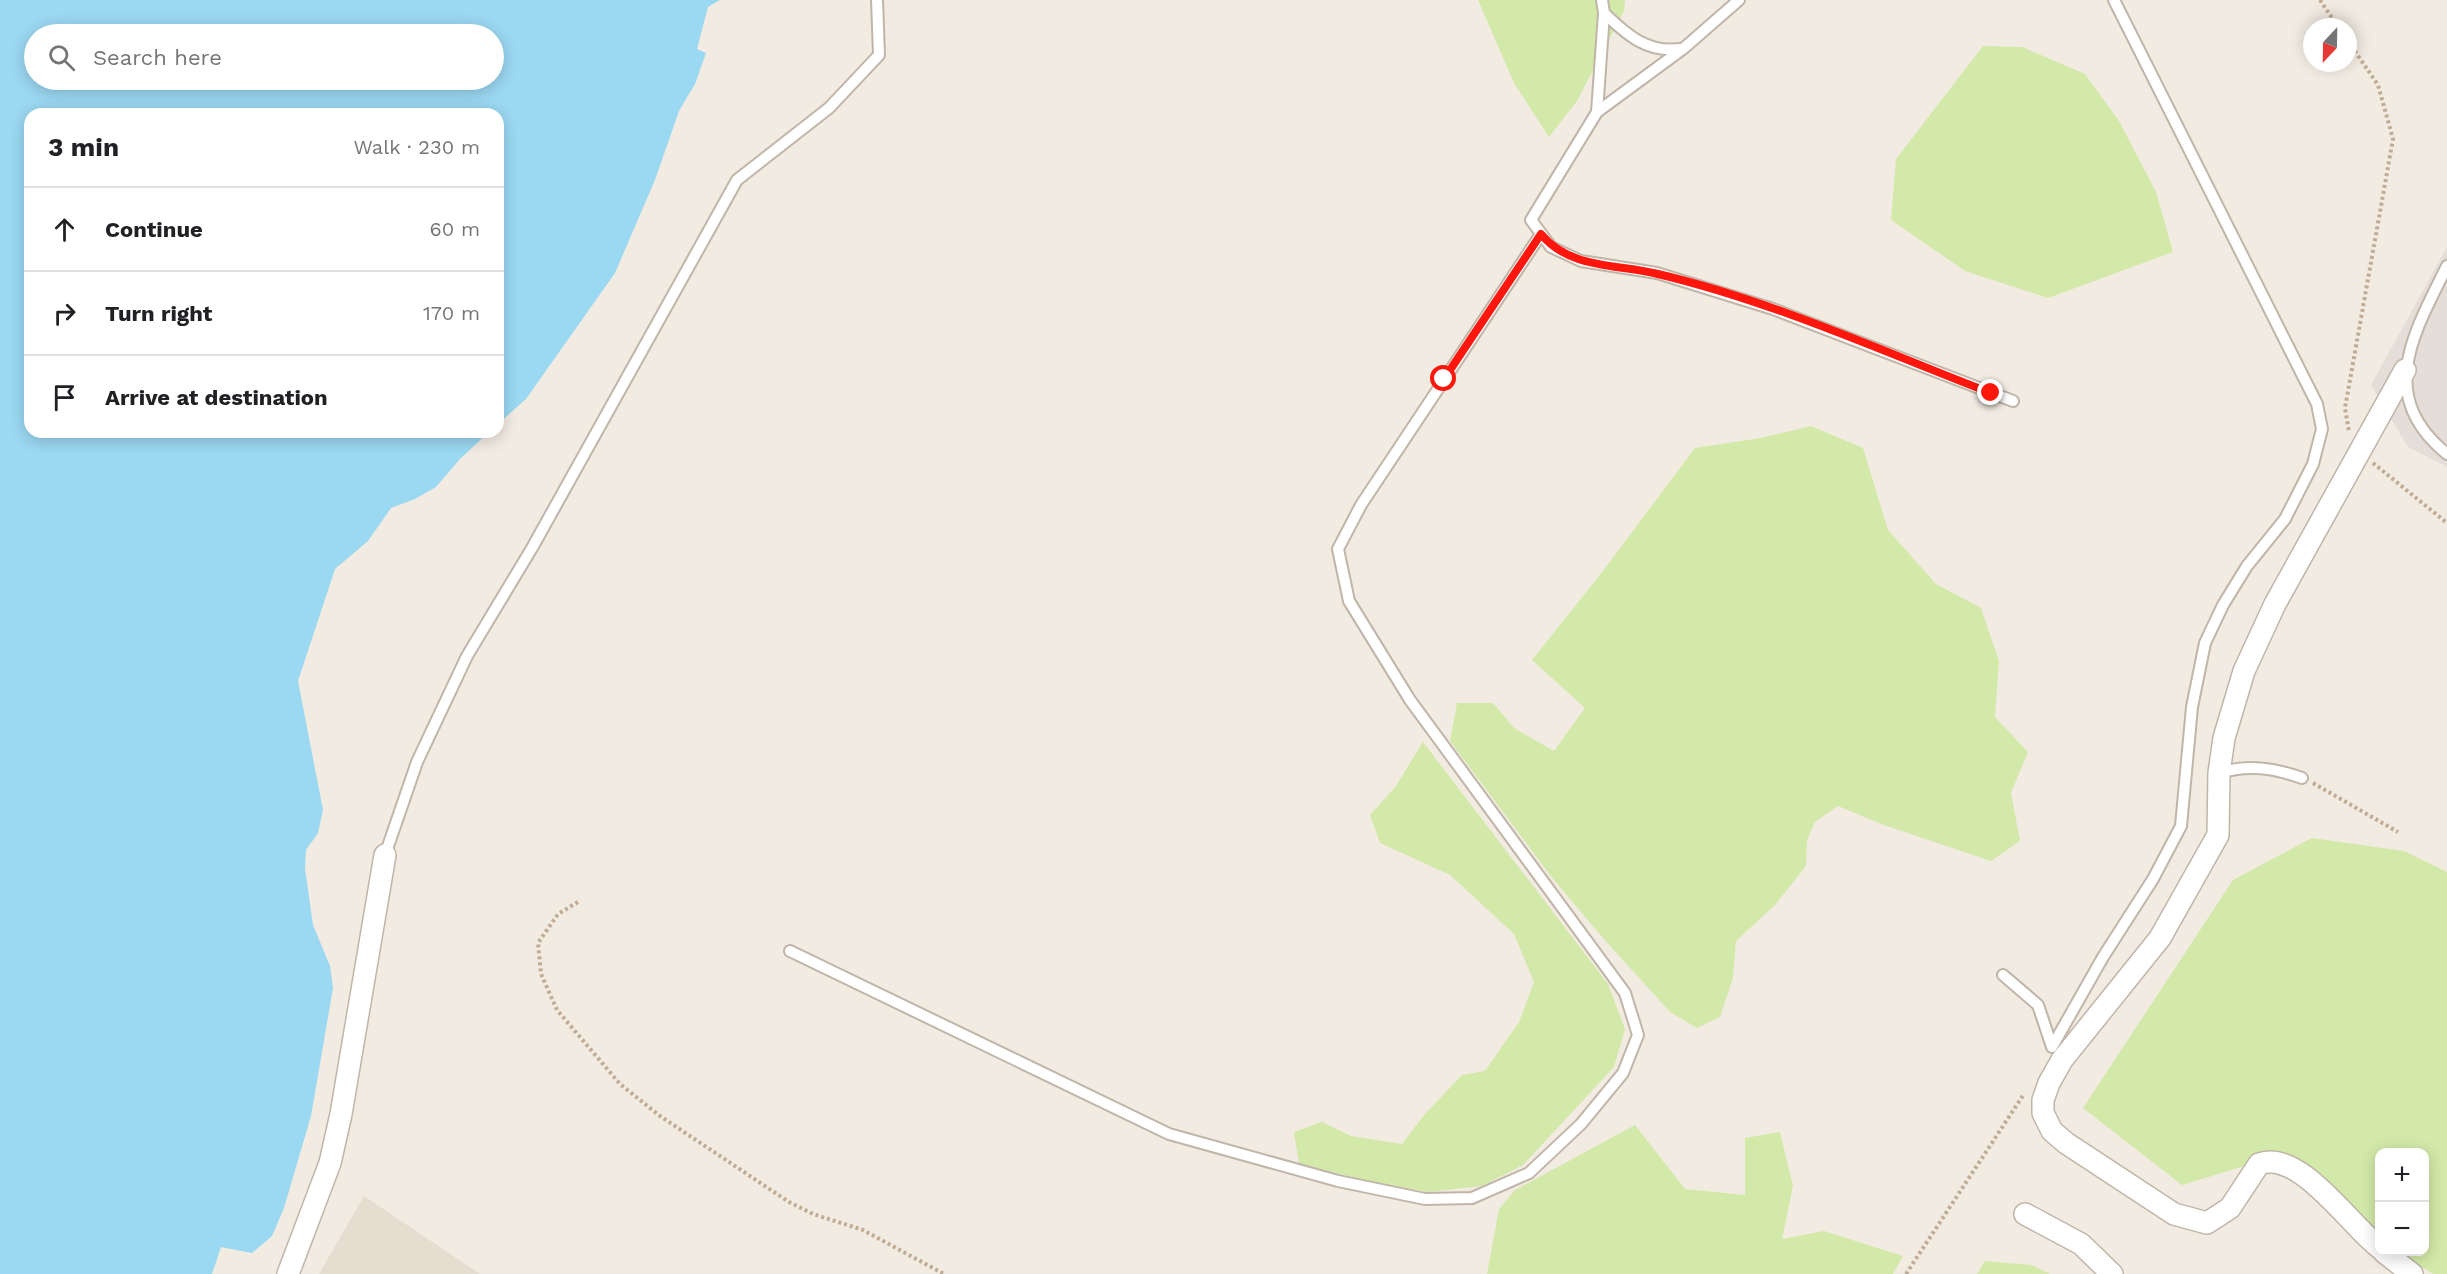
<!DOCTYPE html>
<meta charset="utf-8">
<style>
:root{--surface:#fff;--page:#f6f6f6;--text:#202124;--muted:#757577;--line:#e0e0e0}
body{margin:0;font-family:"Work Sans",sans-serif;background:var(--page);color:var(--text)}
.controls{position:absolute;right:18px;bottom:18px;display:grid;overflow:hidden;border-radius:12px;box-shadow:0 3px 15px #0003}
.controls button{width:54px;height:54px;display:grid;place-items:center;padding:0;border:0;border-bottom:2px solid var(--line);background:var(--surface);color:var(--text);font:30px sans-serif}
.compass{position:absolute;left:2303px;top:18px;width:54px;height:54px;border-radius:50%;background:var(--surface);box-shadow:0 3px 15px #0003;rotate:202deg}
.stop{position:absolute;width:18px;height:18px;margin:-14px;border:4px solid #ff160c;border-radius:50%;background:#fff}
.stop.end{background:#ff160c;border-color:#fff;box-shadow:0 2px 6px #0008}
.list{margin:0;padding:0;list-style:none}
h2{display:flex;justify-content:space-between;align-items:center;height:78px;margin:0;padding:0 24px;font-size:26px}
h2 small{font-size:20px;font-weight:400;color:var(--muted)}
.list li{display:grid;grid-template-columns:39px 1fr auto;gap:18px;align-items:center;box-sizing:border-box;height:84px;padding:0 24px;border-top:2px solid var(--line)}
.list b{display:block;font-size:22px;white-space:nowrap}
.list em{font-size:20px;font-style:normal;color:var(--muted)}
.icon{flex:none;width:33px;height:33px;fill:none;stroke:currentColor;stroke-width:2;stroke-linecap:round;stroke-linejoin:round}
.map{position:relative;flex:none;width:2447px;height:1274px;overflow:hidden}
.search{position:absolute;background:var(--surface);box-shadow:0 3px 15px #0003;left:24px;top:24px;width:480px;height:66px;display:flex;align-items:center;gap:15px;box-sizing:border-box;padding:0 21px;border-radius:33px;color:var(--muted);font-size:22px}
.panel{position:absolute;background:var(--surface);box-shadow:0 3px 15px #0003;left:24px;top:108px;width:480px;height:330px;border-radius:18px}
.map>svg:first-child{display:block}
.residential{fill:#e6ddd0}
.industrial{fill:#e4ddd8}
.green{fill:#d3e9a9}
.water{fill:#9bd8f2;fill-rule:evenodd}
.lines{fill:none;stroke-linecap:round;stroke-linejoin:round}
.lane-casing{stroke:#c0b5a8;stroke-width:14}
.street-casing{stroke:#c0b5a8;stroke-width:24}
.path{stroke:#c0ac95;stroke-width:4;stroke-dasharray:3 3;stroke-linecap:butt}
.lane{stroke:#fff;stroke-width:10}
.street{stroke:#fff;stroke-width:21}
.route{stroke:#ff160c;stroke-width:8}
</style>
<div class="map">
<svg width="2447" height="1274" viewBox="0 0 2447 1274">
<rect width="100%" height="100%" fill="#f2ebe2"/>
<polygon class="residential" points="364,1196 480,1274 319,1274"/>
<polygon class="industrial" points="2447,247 2447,467 2408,447 2371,385"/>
<g class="green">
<polygon points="1478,0 1625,0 1624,11 1577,101 1549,137 1514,83"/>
<polygon points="1983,46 2022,47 2085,74 2119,121 2156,192 2173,252 2048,298 1965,271 1891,220 1896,159"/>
<polygon points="1811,426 1863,448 1888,530 1936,584 1981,608 1999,661 1995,717 2028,752 2011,793 2020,841 1991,861 1884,825 1838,806 1815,822 1807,840 1806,866 1775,905 1736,941 1733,978 1720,1017 1697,1028 1670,1012 1603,938 1553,879 1450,741 1457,703 1493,703 1514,728 1554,751 1585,708 1532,660 1603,571 1695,448 1761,438"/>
<polygon points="1423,742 1608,984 1625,1029 1614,1067 1523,1165 1482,1186 1428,1192 1369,1181 1299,1164 1294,1132 1322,1122 1351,1136 1402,1144 1425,1114 1462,1075 1485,1071 1519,1022 1534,982 1514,934 1450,875 1380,843 1370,815 1396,786"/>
<polygon points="2312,838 2404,851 2447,872 2447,1274 2433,1274 2398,1252 2424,1252 2424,1152 2380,1152 2379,1236 2281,1155 2182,1185 2083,1108 2233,880"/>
<polygon points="1635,1125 1685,1189 1745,1195 1745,1138 1780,1132 1793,1186 1782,1239 1824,1231 1903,1256 1893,1274 1487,1274 1499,1209 1515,1190"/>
<polygon points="1985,1261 2031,1265 2050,1274 1977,1274"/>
</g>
<path class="water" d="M0,0H720L708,7L697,49L706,53L695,84L679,111L655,180L615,273L526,399L498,424V114H30V432H489L460,459L436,487L415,499L391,508L368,541L335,569L298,681L323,810L318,833L306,850L305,868L313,925L330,966L333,988L311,1116L284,1208L272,1236L252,1253L221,1247L212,1274H0ZM34,34H494V80H34Z"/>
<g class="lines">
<defs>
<g id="lane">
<polyline points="1739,0 1684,48 1597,112 1531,220 1551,247 1581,261 1657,273 1773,309 2013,401"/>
<path d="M1604,13C1627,35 1647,53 1680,49"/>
<polyline points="1597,112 1604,13 1602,0"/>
<path d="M2447,266C2414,333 2375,396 2447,454"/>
<path d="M2219,773C2248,764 2274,768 2302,778"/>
<polyline points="385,855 417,762 467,656 532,548 737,180 829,108 879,55 877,0"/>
<polyline points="790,951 1169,1134 1338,1181 1425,1199 1472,1198 1529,1173 1581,1124 1623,1073 1638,1035 1625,993 1410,700 1349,601 1338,549 1361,505 1541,234"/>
<polyline points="2003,975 2038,1005 2052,1047 2103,957 2153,879 2181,826 2192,707 2205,643 2223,605 2247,566 2285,519 2313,464 2322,429 2317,404 2114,0"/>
</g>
<g id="street">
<polyline points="2025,1214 2081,1244 2112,1274"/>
<path d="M2380,1248C2351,1227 2299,1148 2259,1164L2230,1208L2207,1223L2174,1214L2066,1143L2052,1131L2043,1113V1100L2049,1083L2062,1060L2160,938L2218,835L2219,773L2224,738L2244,671L2275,604L2405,370"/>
<polyline points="2384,1252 2412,1274"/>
<polyline points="288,1274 330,1163 341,1114 385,855"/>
</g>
</defs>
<use href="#lane" class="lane-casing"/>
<use href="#street" class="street-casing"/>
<g class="path">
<polyline points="2320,0 2338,27"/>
<polyline points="2348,41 2378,85 2393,139 2345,408 2349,432"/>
<polyline points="2373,463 2447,523"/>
<polyline points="2313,783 2398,832"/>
<polyline points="578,902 558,914 538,943 541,974 557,1010 620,1084 660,1116 789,1202 813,1214 863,1230 944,1274"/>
<polyline points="1906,1274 2024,1094"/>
</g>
<use href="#lane" class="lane"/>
<use href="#street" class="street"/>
</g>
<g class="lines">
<path class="route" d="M1444,379L1541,234C1569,269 1618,264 1658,274C1772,301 1882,351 1991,393"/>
</g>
</svg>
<div class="controls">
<button>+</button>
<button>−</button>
</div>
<svg class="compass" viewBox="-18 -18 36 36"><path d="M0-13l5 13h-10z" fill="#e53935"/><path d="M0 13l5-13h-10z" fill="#757577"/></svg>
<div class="stop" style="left:1444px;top:379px"></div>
<div class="stop end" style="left:1991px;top:393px"></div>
<div class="search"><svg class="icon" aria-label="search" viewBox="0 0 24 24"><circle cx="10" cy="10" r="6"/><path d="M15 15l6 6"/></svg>Search here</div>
<section class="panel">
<h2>3 min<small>Walk · 230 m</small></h2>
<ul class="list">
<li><svg class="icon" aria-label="ahead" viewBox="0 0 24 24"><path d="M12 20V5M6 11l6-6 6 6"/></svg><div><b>Continue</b></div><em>60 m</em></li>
<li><svg class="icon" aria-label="right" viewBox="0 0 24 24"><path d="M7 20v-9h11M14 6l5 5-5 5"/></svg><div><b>Turn right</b></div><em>170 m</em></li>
<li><svg class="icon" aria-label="arrive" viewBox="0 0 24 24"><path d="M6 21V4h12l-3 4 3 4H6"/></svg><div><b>Arrive at destination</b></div></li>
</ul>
</section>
</div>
